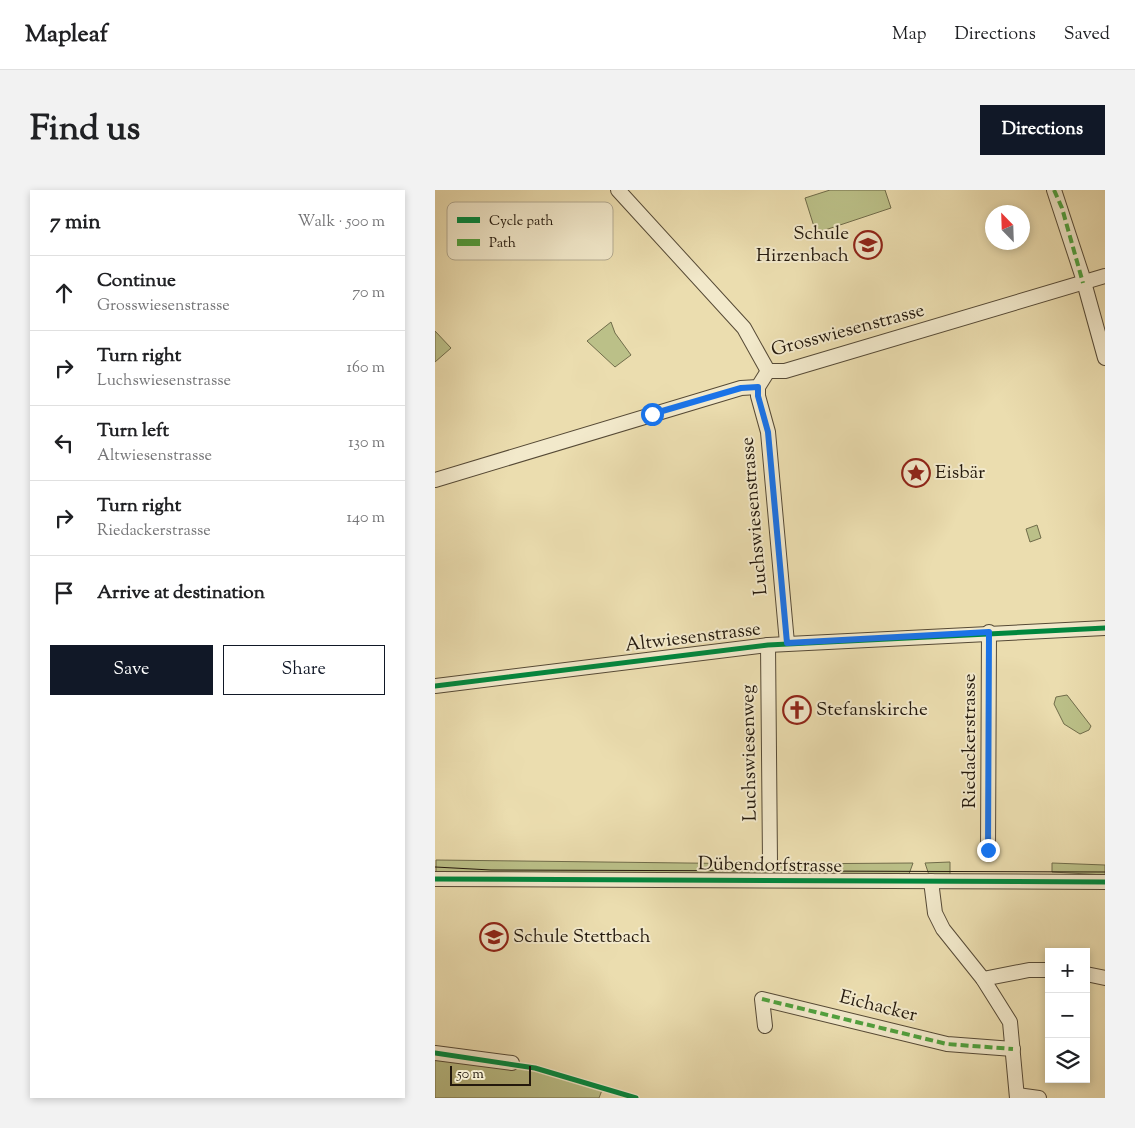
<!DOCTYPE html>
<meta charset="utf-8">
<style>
:root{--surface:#fff;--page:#f2f2f2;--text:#202124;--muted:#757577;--line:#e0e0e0;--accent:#111827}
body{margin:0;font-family:"Sorts Mill Goudy",serif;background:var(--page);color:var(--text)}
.controls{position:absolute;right:15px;bottom:15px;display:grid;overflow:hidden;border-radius:0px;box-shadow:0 2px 8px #0003}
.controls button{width:45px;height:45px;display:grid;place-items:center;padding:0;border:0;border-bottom:1px solid var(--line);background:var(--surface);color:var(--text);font:25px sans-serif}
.compass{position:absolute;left:550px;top:15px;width:45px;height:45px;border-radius:50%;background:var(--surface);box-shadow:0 2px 8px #0003;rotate:337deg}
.scale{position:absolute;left:15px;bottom:12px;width:81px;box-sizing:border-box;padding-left:5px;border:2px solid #24190d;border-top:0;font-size:14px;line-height:18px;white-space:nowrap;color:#24190d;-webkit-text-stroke:4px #f2e9cb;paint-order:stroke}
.stop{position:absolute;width:15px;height:15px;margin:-11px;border:4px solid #1a73e8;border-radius:50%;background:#fff}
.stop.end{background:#1a73e8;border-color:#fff;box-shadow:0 1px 5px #0008}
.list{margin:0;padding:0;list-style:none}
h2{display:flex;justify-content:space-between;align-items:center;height:65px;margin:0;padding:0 20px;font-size:21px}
h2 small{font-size:16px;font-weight:400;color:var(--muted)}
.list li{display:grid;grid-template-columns:32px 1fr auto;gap:15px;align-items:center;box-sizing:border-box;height:75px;padding:0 20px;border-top:1px solid var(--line)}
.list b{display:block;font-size:19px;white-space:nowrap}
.list p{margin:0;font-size:16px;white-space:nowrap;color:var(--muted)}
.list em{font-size:16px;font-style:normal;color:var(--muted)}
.actions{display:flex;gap:10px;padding:15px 20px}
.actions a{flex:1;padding:11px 0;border:1px solid var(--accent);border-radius:0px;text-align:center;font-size:18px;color:var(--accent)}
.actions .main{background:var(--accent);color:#fff}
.icon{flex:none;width:28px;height:28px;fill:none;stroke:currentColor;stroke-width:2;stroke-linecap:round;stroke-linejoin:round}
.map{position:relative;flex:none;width:670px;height:908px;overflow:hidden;border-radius:0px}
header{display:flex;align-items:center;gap:30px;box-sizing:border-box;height:70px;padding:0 25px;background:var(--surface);border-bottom:1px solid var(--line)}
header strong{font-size:24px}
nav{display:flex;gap:28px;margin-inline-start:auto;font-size:18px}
.intro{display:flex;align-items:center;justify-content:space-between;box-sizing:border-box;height:120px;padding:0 30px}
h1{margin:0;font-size:35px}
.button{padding:12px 22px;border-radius:0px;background:var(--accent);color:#fff;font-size:18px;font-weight:700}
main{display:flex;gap:30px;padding:0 30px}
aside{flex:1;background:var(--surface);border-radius:0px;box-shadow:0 2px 8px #0003}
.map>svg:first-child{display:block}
.green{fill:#bbc088;stroke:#706c4a}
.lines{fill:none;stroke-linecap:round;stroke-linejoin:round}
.minor-casing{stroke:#564a36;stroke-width:16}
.minor{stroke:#f2e9cb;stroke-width:14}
.tram{stroke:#24190d;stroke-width:1}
.quiet{stroke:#50a13e;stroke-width:4;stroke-dasharray:8 4;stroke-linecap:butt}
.cycleway-casing{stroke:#f2e9cb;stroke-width:8}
.cycleway{stroke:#00873e;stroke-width:5}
.route{stroke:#1a73e8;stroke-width:6}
.labels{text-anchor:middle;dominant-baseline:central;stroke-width:4;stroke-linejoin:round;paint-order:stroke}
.poi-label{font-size:19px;fill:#24190d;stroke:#f2e9cb;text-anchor:start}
.street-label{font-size:19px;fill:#24190d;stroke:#f2e9cb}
.key{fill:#f2e9cb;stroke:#b4ab92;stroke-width:1}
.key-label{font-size:14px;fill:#24190d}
</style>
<header>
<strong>Mapleaf</strong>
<nav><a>Map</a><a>Directions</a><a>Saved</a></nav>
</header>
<div class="intro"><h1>Find us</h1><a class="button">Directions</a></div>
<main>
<aside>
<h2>7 min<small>Walk · 500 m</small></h2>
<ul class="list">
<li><svg class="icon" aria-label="ahead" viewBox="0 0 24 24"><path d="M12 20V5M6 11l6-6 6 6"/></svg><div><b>Continue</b><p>Grosswiesenstrasse</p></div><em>70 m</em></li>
<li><svg class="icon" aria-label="right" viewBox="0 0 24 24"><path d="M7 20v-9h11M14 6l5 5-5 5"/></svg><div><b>Turn right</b><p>Luchswiesenstrasse</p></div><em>160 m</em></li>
<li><svg class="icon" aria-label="left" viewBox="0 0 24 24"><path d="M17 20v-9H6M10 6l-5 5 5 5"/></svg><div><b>Turn left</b><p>Altwiesenstrasse</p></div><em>130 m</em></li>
<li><svg class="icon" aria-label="right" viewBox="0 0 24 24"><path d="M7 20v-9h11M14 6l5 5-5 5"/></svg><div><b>Turn right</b><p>Riedackerstrasse</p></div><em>140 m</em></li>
<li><svg class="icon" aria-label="arrive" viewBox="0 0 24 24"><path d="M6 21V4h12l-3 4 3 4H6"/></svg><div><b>Arrive at destination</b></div></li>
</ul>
<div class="actions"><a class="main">Save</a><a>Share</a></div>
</aside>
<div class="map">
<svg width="670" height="908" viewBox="0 0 670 908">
<rect width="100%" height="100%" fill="#ebddaf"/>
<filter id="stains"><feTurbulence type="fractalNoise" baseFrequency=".004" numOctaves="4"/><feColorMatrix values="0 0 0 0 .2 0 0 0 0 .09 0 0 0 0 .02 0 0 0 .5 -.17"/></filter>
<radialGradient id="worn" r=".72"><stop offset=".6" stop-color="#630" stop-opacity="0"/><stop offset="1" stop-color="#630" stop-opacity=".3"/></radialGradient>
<g class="green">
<polygon points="395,0 450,0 456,18 381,43 370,8"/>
<polygon points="176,132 180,143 196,165 180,177 152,151"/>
<polygon points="0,141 16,158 0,172"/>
<polygon points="602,335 606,348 595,352 591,339"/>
<polygon points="632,505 656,536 654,540 645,544 629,534 619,514 621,507"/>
<polygon points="1,670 333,674 333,685 1,682"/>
<polygon points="515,672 515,685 494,685 490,673"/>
<polygon points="478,673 474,684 347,686 347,683 339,683 339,674"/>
<polygon points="617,673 670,675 670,685 617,682"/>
<polygon points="0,866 100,881 167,900 164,908 0,908"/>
</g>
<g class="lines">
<defs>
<g id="minor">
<polyline points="183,0 309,138 333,181"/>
<polyline points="619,0 647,85 670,168"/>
<polyline points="333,181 350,181 670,86"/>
<polyline points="323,197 323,206 333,242 352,453"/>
<polyline points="0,290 306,198 323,197 333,181"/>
<polyline points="333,455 335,672"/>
<polyline points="0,496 333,455 670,438"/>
<polyline points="553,661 554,442"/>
<polyline points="0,689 670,692"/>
<polyline points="496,691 500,723 508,739 548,789 575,832 582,908"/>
<polyline points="651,784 670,788"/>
<polyline points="548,789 594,780 614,780"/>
<polyline points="330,836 327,809 512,854 578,859"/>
<polyline points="0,863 77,873"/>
<polyline points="582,905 604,908"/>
</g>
</defs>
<use href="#minor" class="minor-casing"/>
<use href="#minor" class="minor"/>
<polyline class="tram" points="0,677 56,680 670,682"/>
<g class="quiet">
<polyline points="619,0 627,18 648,93"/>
<polyline points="327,809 512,854 578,859"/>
</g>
<defs>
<g id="cycleway">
<polyline points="0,496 333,455 670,438"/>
<polyline points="0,689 670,692"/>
<polyline points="0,863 100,878 201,908"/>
</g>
</defs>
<use href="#cycleway" class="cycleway-casing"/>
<use href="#cycleway" class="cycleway"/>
</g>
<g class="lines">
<polyline class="route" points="217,224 306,198 323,197 323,206 333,242 352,453 554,442 553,660"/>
</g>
<defs>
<symbol id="school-ring" viewBox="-11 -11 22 22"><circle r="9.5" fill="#f2e9cb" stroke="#8f2418" stroke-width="1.5"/><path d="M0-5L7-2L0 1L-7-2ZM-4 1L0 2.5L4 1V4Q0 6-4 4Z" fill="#8f2418"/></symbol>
<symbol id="sight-ring" viewBox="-11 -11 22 22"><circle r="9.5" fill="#f2e9cb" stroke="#8f2418" stroke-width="1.5"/><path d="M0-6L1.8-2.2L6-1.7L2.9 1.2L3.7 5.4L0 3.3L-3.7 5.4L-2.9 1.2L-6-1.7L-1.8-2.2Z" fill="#8f2418"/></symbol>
<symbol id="church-ring" viewBox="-11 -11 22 22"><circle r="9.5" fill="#f2e9cb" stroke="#8f2418" stroke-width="1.5"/><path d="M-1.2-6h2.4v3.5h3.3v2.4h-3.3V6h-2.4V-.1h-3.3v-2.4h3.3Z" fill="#8f2418"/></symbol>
</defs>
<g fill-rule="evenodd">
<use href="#school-ring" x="417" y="39" width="32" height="32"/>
<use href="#sight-ring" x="465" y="267" width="32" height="32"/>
<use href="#church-ring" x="346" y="504" width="32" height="32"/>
<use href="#school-ring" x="43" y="731" width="32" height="32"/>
</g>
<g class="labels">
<g class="poi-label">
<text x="414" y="44" text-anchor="end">Schule<tspan x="414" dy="22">Hirzenbach</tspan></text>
<text x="500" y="283">Eisbär</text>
<text x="381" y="520">Stefanskirche</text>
<text x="78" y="747">Schule Stettbach</text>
</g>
<g class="street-label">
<text transform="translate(413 141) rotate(-15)">Grosswiesenstrasse</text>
<text transform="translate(320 326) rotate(-95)">Luchswiesenstrasse</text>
<text transform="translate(258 448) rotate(-7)">Altwiesenstrasse</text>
<text transform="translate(535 551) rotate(-90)">Riedackerstrasse</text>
<text transform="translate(315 563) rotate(-91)">Luchswiesenweg</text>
<text transform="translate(335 676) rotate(1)">Dübendorfstrasse</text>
<text transform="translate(443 817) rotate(14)">Eichacker</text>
</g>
</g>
<rect x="12" y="12" width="166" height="58" rx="8" class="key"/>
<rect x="22" y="27" width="23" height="6" fill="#00873e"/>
<rect x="22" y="49" width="23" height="7" fill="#50a13e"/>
<g class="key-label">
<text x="54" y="35">Cycle path</text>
<text x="54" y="57">Path</text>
</g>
<rect width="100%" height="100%" filter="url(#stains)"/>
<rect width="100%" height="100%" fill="url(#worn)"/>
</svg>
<div class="controls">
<button>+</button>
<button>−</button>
<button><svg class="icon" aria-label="layers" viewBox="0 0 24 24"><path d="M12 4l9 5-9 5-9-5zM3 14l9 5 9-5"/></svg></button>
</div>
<svg class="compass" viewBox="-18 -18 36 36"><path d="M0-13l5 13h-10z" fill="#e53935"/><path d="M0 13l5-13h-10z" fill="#757577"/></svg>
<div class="scale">50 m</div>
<div class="stop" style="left:217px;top:224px"></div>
<div class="stop end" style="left:553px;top:660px"></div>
</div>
</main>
